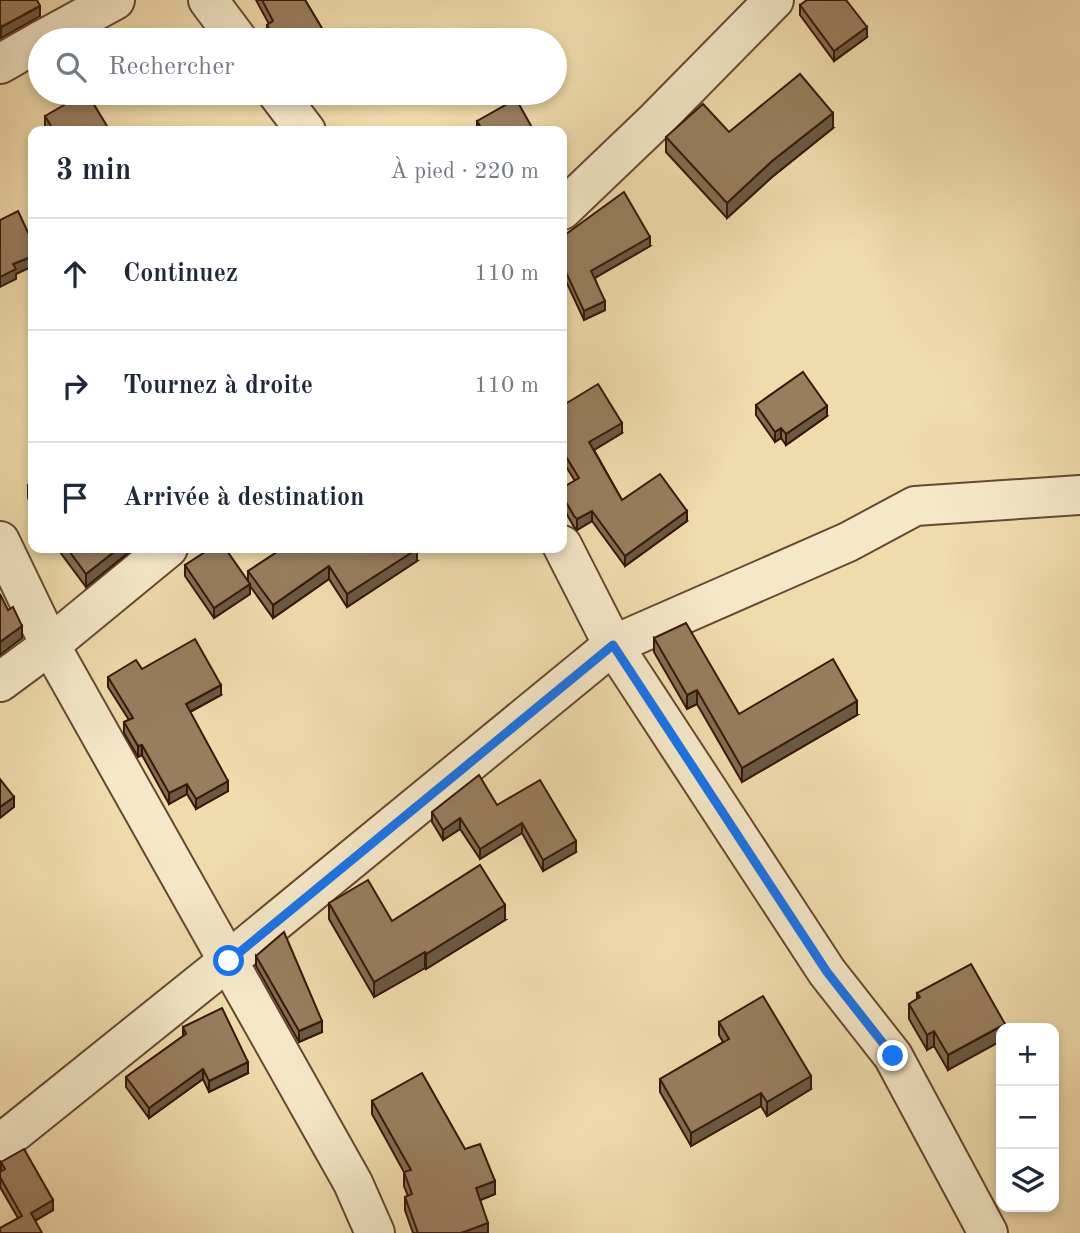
<!DOCTYPE html>
<html lang="fr">
<meta charset="utf-8">
<style>
:root{--surface:#fff;--page:#f2f2f3;--text:#1f2937;--muted:#747a83;--line:#e0e1e3}
body{margin:0;font-family:"Old Standard TT",serif;background:var(--page);color:var(--text)}
.controls{position:absolute;right:21px;bottom:21px;display:grid;overflow:hidden;border-radius:14px;box-shadow:0 4px 10px #0003}
.controls button{width:63px;height:63px;display:grid;place-items:center;padding:0;border:0;border-bottom:2px solid var(--line);background:var(--surface);color:var(--text);font:35px sans-serif}
.stop{position:absolute;width:21px;height:21px;margin:-16px;border:5px solid #1a73e8;border-radius:50%;background:#fff}
.stop.end{background:#1a73e8;border-color:#fff;box-shadow:0 2px 7px #0008}
.list{margin:0;padding:0;list-style:none}
h2{display:flex;justify-content:space-between;align-items:center;height:91px;margin:0;padding:0 28px;font-size:30px}
h2 small{font-size:23px;font-weight:400;color:var(--muted)}
.list li{display:grid;grid-template-columns:46px 1fr auto;gap:21px;align-items:center;box-sizing:border-box;height:112px;padding:0 28px;border-top:2px solid var(--line)}
.list b{display:block;font-size:26px;white-space:nowrap}
.list em{font-size:23px;font-style:normal;color:var(--muted)}
.icon{flex:none;width:38px;height:38px;fill:none;stroke:currentColor;stroke-width:2;stroke-linecap:round;stroke-linejoin:round}
.map{position:relative;flex:none;width:1080px;height:1233px;overflow:hidden}
.search{position:absolute;background:var(--surface);box-shadow:0 4px 10px #0003;left:28px;top:28px;width:539px;height:77px;display:flex;align-items:center;gap:18px;box-sizing:border-box;padding:0 24px;border-radius:38px;color:var(--muted);font-size:26px}
.panel{position:absolute;background:var(--surface);box-shadow:0 4px 10px #0003;left:28px;top:126px;width:539px;height:427px;border-radius:14px}
.map>svg:first-child{display:block}
.lines{fill:none;stroke-linecap:round;stroke-linejoin:round}
.minor-casing{stroke:#664832;stroke-width:42}
.minor{stroke:#f5e8c9;stroke-width:38}
.wall{fill:#836c51;stroke:#381709;stroke-width:2}
.shaded-wall{fill:#6a5842;stroke:#381709;stroke-width:2}
.building{fill:#987d5e;stroke:#381709;stroke-width:2}
.route{stroke:#1a73e8;stroke-width:9}
</style>
<div class="map">
<svg width="1080" height="1233" viewBox="0 0 1080 1233">
<rect width="100%" height="100%" fill="#f0dbac"/>
<filter id="stains"><feTurbulence type="fractalNoise" baseFrequency=".00286" numOctaves="4"/><feColorMatrix values="0 0 0 0 .2 0 0 0 0 .09 0 0 0 0 .02 0 0 0 .5 -.17"/></filter>
<radialGradient id="worn" r=".72"><stop offset=".6" stop-color="#630" stop-opacity="0"/><stop offset="1" stop-color="#630" stop-opacity=".3"/></radialGradient>
<g class="lines">
<defs>
<g id="minor">
<polyline points="208,0 238,40"/>
<polyline points="42,40 115,0"/>
<polyline points="0,64 40,41"/>
<polyline points="277,93 306,131"/>
<polyline points="562,210 653,123 774,0"/>
<polyline points="0,541 50,645 353,1183 375,1233"/>
<polyline points="562,545 613,645 827,972 893,1056 988,1233"/>
<polyline points="0,682 50,645 168,548"/>
<polyline points="0,1144 229,960 613,645 848,542 915,506 1080,495"/>
</g>
</defs>
<use href="#minor" class="minor-casing"/>
<use href="#minor" class="minor"/>
</g>
<g class="wall">
<polygon points="256,0 305,0 329,40 270,40 267,35 267,25 269,24"/>
<polygon points="800,5 867,37 834,61 800,15"/>
<polygon points="45,116 110,131 48,131 45,127"/>
<polygon points="477,121 534,131 477,131"/>
<polygon points="833,128 772,177 727,218 666,152 666,137 729,132"/>
<polygon points="562,237 650,246 595,278 605,310 584,320 564,277"/>
<polygon points="756,405 827,416 786,445 781,438 775,442 756,415"/>
<polygon points="562,406 622,433 594,450 622,500 687,521 625,566 592,521 577,530 574,527 562,506 562,488 575,481 562,460"/>
<polygon points="33,483 33,509 28,498 28,485"/>
<polygon points="57,548 134,548 86,587"/>
<polygon points="417,561 347,607 329,579 273,618 250,586 250,594 214,618 185,576 185,565 248,582 248,571"/>
<polygon points="654,638 739,714 857,715 742,782 697,704 687,709 654,652"/>
<polygon points="142,669 221,695 190,712 228,791 196,809 187,794 169,804 142,755 138,757 124,733 124,722 129,720 108,687 108,677"/>
<polygon points="497,805 576,852 543,871 522,833 480,859 460,829 443,840 432,822 432,812"/>
<polygon points="329,903 392,921 505,920 426,969 425,968 374,997 329,919"/>
<polygon points="256,956 322,1032 299,1042 256,966"/>
<polygon points="917,993 1005,1028 948,1070 934,1046 927,1050 909,1019 909,1004 917,999"/>
<polygon points="719,1022 811,1089 767,1116 761,1106 691,1146 660,1092 660,1079 723,1042 719,1035"/>
<polygon points="183,1027 248,1073 209,1092 203,1079 149,1118 126,1087 126,1077 183,1036"/>
<polygon points="372,1101 465,1149 495,1194 480,1200 488,1233 413,1233 405,1210 405,1197 408,1196 404,1186 404,1172 372,1114"/>
<polygon points="1,1162 53,1210 35,1221 18,1218 0,1187"/>
</g>
<g class="shaded-wall">
<polygon points="40,6 40,16 1,38 1,27"/>
<polygon points="867,27 867,37 834,61 834,51"/>
<polygon points="833,113 833,128 772,177 727,218 727,203 772,161"/>
<polygon points="650,237 650,246 591,280 591,271"/>
<polygon points="33,256 33,266 16,274 16,279 0,287 0,277 13,264"/>
<polygon points="564,268 564,277 562,279 562,269"/>
<polygon points="605,301 605,310 584,320 584,311"/>
<polygon points="827,406 827,416 786,445 786,434"/>
<polygon points="622,423 622,433 589,453 589,442"/>
<polygon points="781,428 781,438 775,442 775,432"/>
<polygon points="592,511 592,521 577,530 577,519"/>
<polygon points="687,511 687,521 625,566 625,556"/>
<polygon points="119,548 134,548 86,587 86,574"/>
<polygon points="417,549 417,561 347,607 347,594"/>
<polygon points="329,566 329,579 273,618 273,605"/>
<polygon points="250,584 250,594 214,618 214,608"/>
<polygon points="22,626 22,638 0,655 0,642"/>
<polygon points="221,685 221,695 186,714 186,704"/>
<polygon points="697,690 697,704 687,709 687,695"/>
<polygon points="857,701 857,715 742,782 742,768"/>
<polygon points="142,745 142,755 138,757 138,746"/>
<polygon points="228,781 228,791 196,809 196,799"/>
<polygon points="187,784 187,794 169,804 169,793"/>
<polygon points="14,797 14,807 0,818 0,807"/>
<polygon points="460,818 460,829 443,840 443,830"/>
<polygon points="522,823 522,833 480,859 480,849"/>
<polygon points="576,841 576,852 543,871 543,860"/>
<polygon points="505,905 505,920 426,969 426,954"/>
<polygon points="425,952 425,968 374,997 374,982"/>
<polygon points="322,1021 322,1032 299,1042 299,1031"/>
<polygon points="1005,1024 1005,1028 1001,1028 1001,1041 948,1070 948,1055"/>
<polygon points="934,1031 934,1046 927,1050 927,1035"/>
<polygon points="248,1062 248,1073 209,1092 209,1081"/>
<polygon points="203,1069 203,1079 149,1118 149,1108"/>
<polygon points="811,1076 811,1089 767,1116 767,1102"/>
<polygon points="761,1093 761,1106 691,1146 691,1133"/>
<polygon points="495,1181 495,1194 476,1202 476,1188"/>
<polygon points="53,1200 53,1210 31,1223 31,1213"/>
<polygon points="488,1223 488,1233 461,1233"/>
</g>
<g class="building">
<polygon points="0,0 37,0 40,6 1,27 0,24"/>
<polygon points="262,0 305,0 329,40 277,40 267,25 273,21"/>
<polygon points="807,0 846,0 867,27 834,51 800,5"/>
<polygon points="800,74 833,113 772,161 727,203 666,137 703,104 729,132"/>
<polygon points="85,93 87,93 110,131 54,131 45,116"/>
<polygon points="516,99 534,131 483,131 477,121"/>
<polygon points="624,192 650,237 591,271 605,301 584,311 564,268 562,269 562,237"/>
<polygon points="18,211 33,243 33,256 13,264 16,269 0,277 0,220"/>
<polygon points="803,372 827,406 786,434 781,428 775,432 756,405"/>
<polygon points="598,384 622,423 589,442 622,500 660,474 687,511 625,556 592,511 577,519 574,516 562,495 562,488 579,478 562,450 562,406"/>
<polygon points="33,483 33,496 28,485"/>
<polygon points="67,548 119,548 86,574"/>
<polygon points="211,548 225,548 250,584 214,608 185,565"/>
<polygon points="283,548 417,548 417,549 347,594 329,566 273,605 248,571"/>
<polygon points="0,594 8,610 13,607 22,626 0,642"/>
<polygon points="686,623 739,714 833,659 857,701 742,768 697,690 687,695 654,638"/>
<polygon points="195,639 221,685 186,704 228,781 196,799 187,784 169,793 142,745 138,746 124,722 133,718 108,677 136,660 142,669"/>
<polygon points="479,775 497,805 540,780 576,841 543,860 522,823 480,849 460,818 443,830 432,812"/>
<polygon points="0,779 14,797 0,807"/>
<polygon points="480,865 505,905 426,954 425,952 374,982 329,903 368,880 392,921"/>
<polygon points="284,932 322,1021 299,1031 256,956"/>
<polygon points="971,964 1005,1024 948,1055 934,1031 927,1035 909,1004 920,997 917,993"/>
<polygon points="763,996 811,1076 767,1102 761,1093 691,1133 660,1079 729,1039 719,1022"/>
<polygon points="222,1008 248,1062 209,1081 203,1069 149,1108 126,1077 186,1034 183,1027"/>
<polygon points="422,1073 465,1149 480,1144 495,1181 476,1188 488,1223 461,1233 418,1233 405,1197 412,1194 404,1172 411,1170 372,1101"/>
<polygon points="24,1149 53,1200 31,1213 42,1233 0,1233 0,1228 22,1216 0,1177 0,1172 5,1169 1,1162"/>
</g>
<g class="lines">
<polyline class="route" points="229,961 613,645 827,972 893,1056"/>
</g>
<rect width="100%" height="100%" filter="url(#stains)"/>
<rect width="100%" height="100%" fill="url(#worn)"/>
</svg>
<div class="controls">
<button>+</button>
<button>−</button>
<button><svg class="icon" aria-label="layers" viewBox="0 0 24 24"><path d="M12 4l9 5-9 5-9-5zM3 14l9 5 9-5"/></svg></button>
</div>
<div class="stop" style="left:229px;top:961px"></div>
<div class="stop end" style="left:893px;top:1056px"></div>
<div class="search"><svg class="icon" aria-label="search" viewBox="0 0 24 24"><circle cx="10" cy="10" r="6"/><path d="M15 15l6 6"/></svg>Rechercher</div>
<section class="panel">
<h2>3 min<small>À pied · 220 m</small></h2>
<ul class="list">
<li><svg class="icon" aria-label="ahead" viewBox="0 0 24 24"><path d="M12 20V5M6 11l6-6 6 6"/></svg><div><b>Continuez</b></div><em>110 m</em></li>
<li><svg class="icon" aria-label="right" viewBox="0 0 24 24"><path d="M7 20v-9h11M14 6l5 5-5 5"/></svg><div><b>Tournez à droite</b></div><em>110 m</em></li>
<li><svg class="icon" aria-label="arrive" viewBox="0 0 24 24"><path d="M6 21V4h12l-3 4 3 4H6"/></svg><div><b>Arrivée à destination</b></div></li>
</ul>
</section>
</div>
